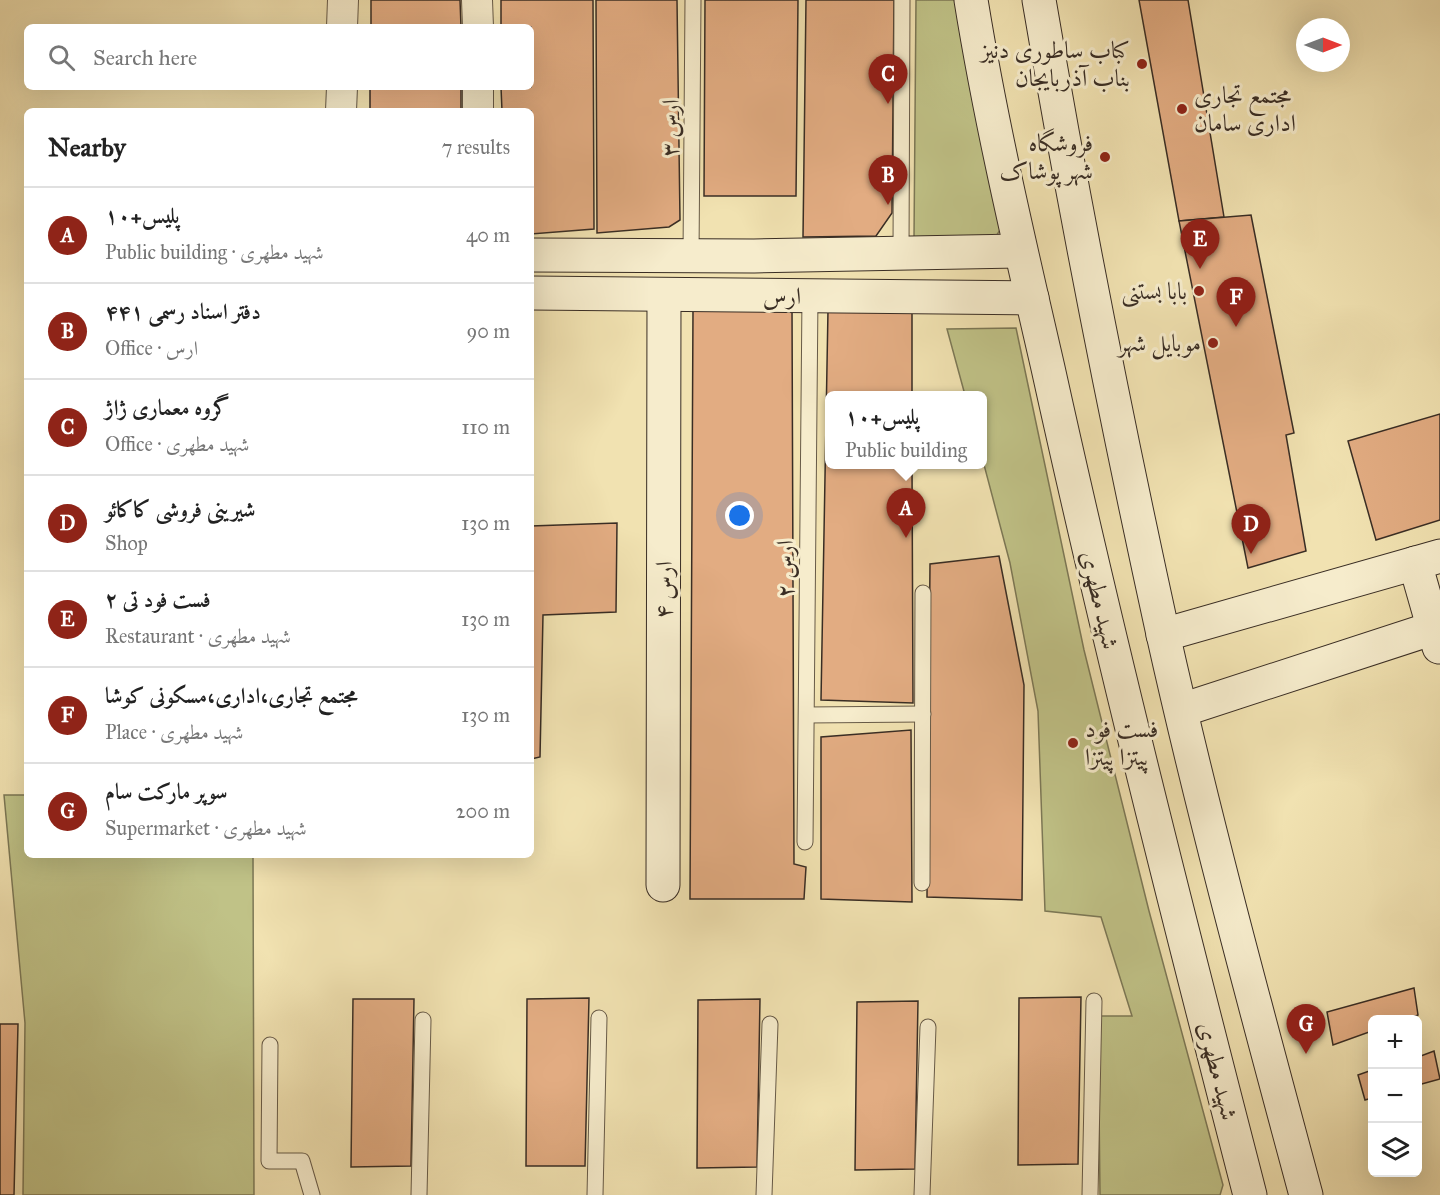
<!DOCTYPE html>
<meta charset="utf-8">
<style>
:root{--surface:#fff;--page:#f2f2f2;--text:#222;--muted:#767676;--line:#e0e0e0;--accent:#8f2418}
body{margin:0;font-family:"IM FELL Great Primer",Amiri,serif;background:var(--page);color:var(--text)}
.controls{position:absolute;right:18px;bottom:18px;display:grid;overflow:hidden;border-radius:9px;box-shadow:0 6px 24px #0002}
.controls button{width:54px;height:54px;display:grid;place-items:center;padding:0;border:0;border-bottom:2px solid var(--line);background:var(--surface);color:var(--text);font:30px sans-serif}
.compass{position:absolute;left:1296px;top:18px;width:54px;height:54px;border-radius:50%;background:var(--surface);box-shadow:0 6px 24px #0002;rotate:90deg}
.you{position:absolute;left:740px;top:516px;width:21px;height:21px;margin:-15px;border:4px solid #fff;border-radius:50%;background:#1a73e8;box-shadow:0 0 0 9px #1a73e833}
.badge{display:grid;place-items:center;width:39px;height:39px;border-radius:50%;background:var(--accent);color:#fff;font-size:20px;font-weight:700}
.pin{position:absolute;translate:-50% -50px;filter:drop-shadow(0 2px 3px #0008)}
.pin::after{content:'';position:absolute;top:32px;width:21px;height:18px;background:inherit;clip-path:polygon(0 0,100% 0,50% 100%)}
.popup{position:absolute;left:825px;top:391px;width:162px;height:78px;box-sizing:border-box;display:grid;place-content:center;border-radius:9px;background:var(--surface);filter:drop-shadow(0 2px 4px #0005);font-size:20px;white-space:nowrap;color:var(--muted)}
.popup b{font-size:22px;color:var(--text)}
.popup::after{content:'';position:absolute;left:50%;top:100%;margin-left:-12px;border:12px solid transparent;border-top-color:var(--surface)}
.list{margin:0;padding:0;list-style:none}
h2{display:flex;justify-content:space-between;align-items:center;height:78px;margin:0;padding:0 24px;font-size:26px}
h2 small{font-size:20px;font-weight:400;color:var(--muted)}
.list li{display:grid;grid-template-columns:39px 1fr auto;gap:18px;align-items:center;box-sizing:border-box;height:96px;padding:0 24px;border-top:2px solid var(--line)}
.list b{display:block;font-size:22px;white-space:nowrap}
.list p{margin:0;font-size:20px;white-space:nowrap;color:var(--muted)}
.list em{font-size:20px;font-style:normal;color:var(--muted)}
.icon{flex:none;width:33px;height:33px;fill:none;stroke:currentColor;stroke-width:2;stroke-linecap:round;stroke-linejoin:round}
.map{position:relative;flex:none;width:1440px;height:1195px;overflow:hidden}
.search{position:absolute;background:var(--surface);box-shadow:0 6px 24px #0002;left:24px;top:24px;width:510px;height:66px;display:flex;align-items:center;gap:15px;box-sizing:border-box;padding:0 21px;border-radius:9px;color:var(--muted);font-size:22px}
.panel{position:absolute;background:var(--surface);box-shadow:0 6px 24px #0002;left:24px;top:108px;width:510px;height:750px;border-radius:9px}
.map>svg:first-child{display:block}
.green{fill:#c0c287;stroke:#7c7856;stroke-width:1.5}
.building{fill:#e2ac82;stroke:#392d24;stroke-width:1.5}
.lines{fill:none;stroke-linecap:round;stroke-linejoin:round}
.lane-casing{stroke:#675a47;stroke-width:17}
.street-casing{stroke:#675a47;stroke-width:32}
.secondary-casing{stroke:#392d24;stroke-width:35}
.lane{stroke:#f6eccc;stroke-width:15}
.street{stroke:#f6eccc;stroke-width:30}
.secondary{stroke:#f6eccc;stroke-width:33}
.poi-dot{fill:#8f2418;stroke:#f6eccc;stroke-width:2}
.labels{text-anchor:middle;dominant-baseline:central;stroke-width:6;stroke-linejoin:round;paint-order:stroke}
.poi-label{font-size:24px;fill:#392d24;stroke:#f6eccc;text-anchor:end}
.street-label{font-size:24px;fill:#392d24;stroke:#f6eccc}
</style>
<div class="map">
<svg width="1440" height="1195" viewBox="0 0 1440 1195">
<rect width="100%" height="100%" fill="#f1e2b1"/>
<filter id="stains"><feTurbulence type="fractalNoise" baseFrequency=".00333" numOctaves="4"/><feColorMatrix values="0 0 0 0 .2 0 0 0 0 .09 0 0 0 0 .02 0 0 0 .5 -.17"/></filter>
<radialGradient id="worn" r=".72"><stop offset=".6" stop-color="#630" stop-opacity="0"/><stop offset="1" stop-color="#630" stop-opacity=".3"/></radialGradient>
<g class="green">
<polygon points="916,0 965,0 1005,222 995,238 914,239"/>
<polygon points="1016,328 1084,650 1149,911 1223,1185 1220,1195 1100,1195 1098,1016 1132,1016 1101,917 1045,911 1038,711 1010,563 983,461 982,396 965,395 947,329"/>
<polygon points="4,795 27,795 27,855 253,855 254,1195 23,1195 25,1023"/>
</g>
<g class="building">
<polygon points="371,0 460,0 461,27 371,27"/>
<polygon points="501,0 593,0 594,229 531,234 531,111 502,111 501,87 531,87 531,27 501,27"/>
<polygon points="596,0 677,0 680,220 669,227 597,233"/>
<polygon points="705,0 798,0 796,196 704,196"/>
<polygon points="806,0 894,0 892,213 876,236 803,237"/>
<polygon points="1139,0 1188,0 1224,217 1179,221"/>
<rect x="370" y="87" width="91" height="24"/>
<polygon points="1251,215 1294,433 1286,435 1306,551 1248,568 1179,221"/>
<polygon points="792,306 794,864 806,867 804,899 690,899 693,310"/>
<polygon points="828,310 912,310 912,396 830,396 830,464 912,464 913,703 821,700"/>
<polygon points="1440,414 1440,520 1376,540 1348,441"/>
<polygon points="617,523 616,612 543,615 540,757 531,759 531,526"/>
<polygon points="999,556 1024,685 1022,900 927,897 930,564"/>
<polygon points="911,730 912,902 821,899 821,737"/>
<polygon points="1414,988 1418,1015 1406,1020 1372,1020 1372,1031 1333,1045 1327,1012"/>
<polygon points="1081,997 1078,1164 1018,1165 1019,998"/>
<polygon points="589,998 585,1166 526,1166 527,999"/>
<polygon points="353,999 414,999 411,1166 351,1167"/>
<polygon points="760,999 757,1167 697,1168 698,1000"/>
<polygon points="918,1001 915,1169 855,1170 857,1002"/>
<polygon points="0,1024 18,1024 14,1195 0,1195"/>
<polygon points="1434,1051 1440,1079 1418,1085 1418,1057"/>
<polygon points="1372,1070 1372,1098 1365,1100 1358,1075"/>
</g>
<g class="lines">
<defs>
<g id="lane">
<polyline points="901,252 902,0"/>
<polyline points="691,256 693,0"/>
<polyline points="807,715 923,714"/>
<polyline points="805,842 810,296"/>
<polyline points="922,883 923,593"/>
<polyline points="270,1045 269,1161 302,1161 312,1195"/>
<polyline points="419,1195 423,1020"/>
<polyline points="595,1195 599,1018"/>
<polyline points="764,1195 770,1024"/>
<polyline points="922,1195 928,1027"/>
<polyline points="1090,1195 1094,1001"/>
</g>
<g id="street">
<polyline points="477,0 478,27"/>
<polyline points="342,27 343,0"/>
<polyline points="478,87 478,111"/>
<polyline points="341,111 342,87"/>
</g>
<g id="secondary">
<path d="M971,0C991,124 1020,246 1048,368C1109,645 1179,920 1250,1195"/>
<path d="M1039,0C1075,212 1117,424 1163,634C1205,822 1256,1009 1306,1195"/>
<polyline points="531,255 754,256 1019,251"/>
<polyline points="531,293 1032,298"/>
<polyline points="1415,563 1439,647"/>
<polyline points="1163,635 1440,556"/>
<polyline points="1182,710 1440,626"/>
<polyline points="663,885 664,295"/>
</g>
</defs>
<use href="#lane" class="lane-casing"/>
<use href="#street" class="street-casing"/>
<use href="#secondary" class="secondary-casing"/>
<use href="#lane" class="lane"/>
<use href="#street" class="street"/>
<use href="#secondary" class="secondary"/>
</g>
<g class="poi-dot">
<circle cx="1142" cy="64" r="6"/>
<circle cx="1182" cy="109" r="6"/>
<circle cx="1105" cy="157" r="6"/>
<circle cx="1199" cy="291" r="6"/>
<circle cx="1213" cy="343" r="6"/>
<circle cx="1073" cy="743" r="6"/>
</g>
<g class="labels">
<g class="poi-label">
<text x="1130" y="50">کباب ساطوری دنیز<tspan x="1130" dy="28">بناب آذربایجان</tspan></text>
<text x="1194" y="95" text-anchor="start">مجتمع تجاری<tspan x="1194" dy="28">اداری سامان</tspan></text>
<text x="1093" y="143">فروشگاه<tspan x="1093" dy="28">شهر پوشاک</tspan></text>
<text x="1187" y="291">بابا بستنی</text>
<text x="1201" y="343">موبایل شهر</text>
<text x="1085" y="729" text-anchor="start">فست فود<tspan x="1085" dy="28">پیتزا پیتزا</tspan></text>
</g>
<g class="street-label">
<text transform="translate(670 128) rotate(-89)">ارس ۳</text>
<text x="782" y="296">ارس</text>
<text transform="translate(785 569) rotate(-90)">ارس ۲</text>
<text transform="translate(664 590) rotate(-90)">ارس ۴</text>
<text transform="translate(1100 600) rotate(77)">شهید مطهری</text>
<text transform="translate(1218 1071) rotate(76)">شهید مطهری</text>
</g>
</g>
<rect width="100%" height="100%" filter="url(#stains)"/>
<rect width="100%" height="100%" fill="url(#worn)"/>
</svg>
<div class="controls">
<button>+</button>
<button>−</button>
<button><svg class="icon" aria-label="layers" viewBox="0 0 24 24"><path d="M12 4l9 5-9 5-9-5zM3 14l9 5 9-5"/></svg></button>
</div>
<svg class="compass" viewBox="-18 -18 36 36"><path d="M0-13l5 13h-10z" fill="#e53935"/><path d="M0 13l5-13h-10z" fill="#767676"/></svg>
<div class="you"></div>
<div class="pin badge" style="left:906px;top:538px">A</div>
<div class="popup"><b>پلیس+۱۰</b>Public building</div>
<div class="pin badge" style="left:888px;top:205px">B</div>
<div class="pin badge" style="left:888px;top:104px">C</div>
<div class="pin badge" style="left:1251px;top:554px">D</div>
<div class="pin badge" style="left:1200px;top:269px">E</div>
<div class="pin badge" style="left:1236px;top:327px">F</div>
<div class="pin badge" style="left:1306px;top:1054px">G</div>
<div class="search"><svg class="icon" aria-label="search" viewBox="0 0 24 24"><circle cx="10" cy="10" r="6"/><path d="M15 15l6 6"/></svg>Search here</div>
<section class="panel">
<h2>Nearby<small>7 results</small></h2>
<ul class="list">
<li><span class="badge">A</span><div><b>پلیس+۱۰</b><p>Public building · شهید مطهری</p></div><em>40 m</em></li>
<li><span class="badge">B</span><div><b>دفتر اسناد رسمی ۴۴۱</b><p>Office · ارس</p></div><em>90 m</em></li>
<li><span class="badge">C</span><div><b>گروه معماری ژاژ</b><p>Office · شهید مطهری</p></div><em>110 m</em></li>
<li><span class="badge">D</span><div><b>شیرینی فروشی کاکائو</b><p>Shop</p></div><em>130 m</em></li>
<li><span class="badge">E</span><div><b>فست فود تی ۲</b><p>Restaurant · شهید مطهری</p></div><em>130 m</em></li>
<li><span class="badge">F</span><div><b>مجتمع تجاری،اداری،مسکونی کوشا</b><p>Place · شهید مطهری</p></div><em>130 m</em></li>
<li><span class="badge">G</span><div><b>سوپر مارکت سام</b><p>Supermarket · شهید مطهری</p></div><em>200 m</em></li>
</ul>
</section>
</div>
